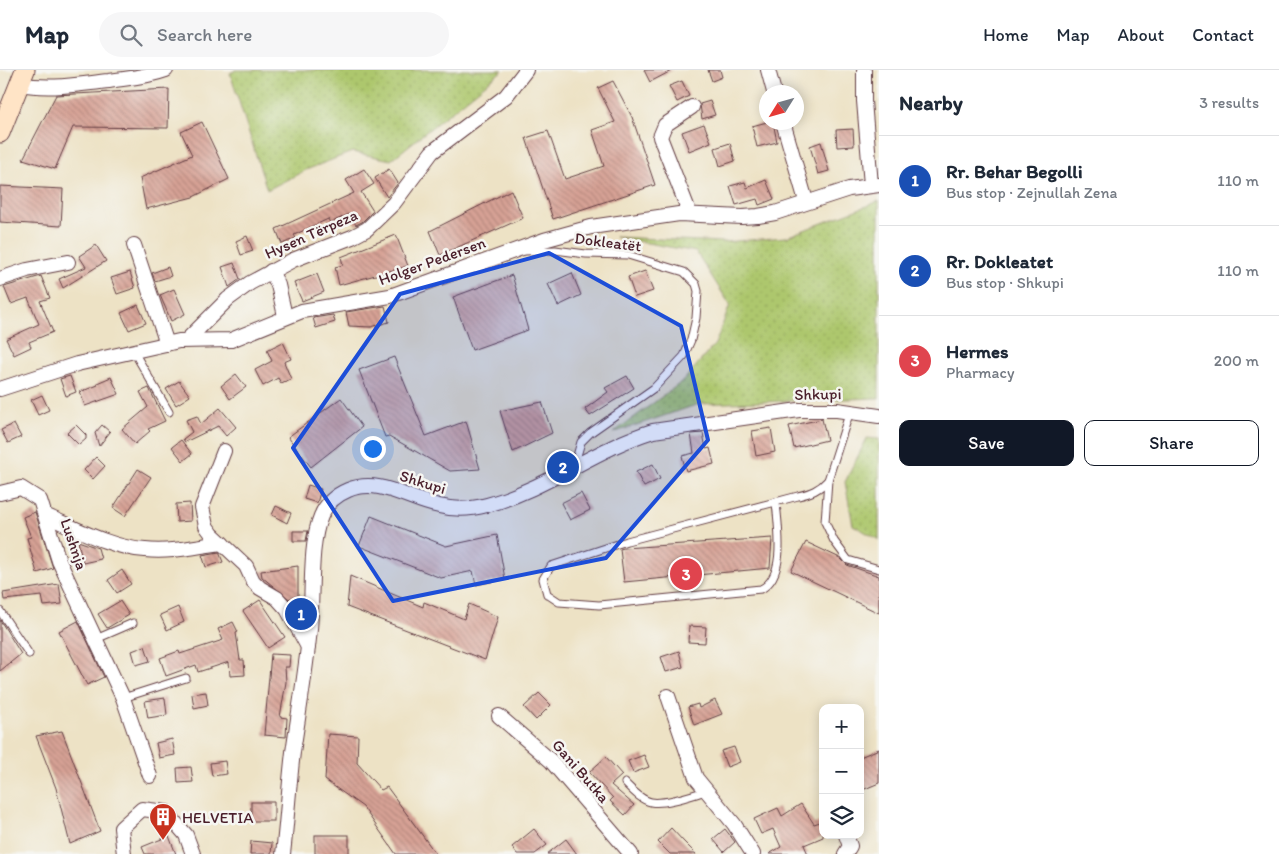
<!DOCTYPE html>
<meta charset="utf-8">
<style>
:root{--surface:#fff;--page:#f6f6f7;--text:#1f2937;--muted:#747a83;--line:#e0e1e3;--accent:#111827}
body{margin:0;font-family:Itim,sans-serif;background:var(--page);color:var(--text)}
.controls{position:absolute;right:15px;bottom:15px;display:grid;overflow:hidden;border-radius:10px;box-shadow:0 2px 12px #0003}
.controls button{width:45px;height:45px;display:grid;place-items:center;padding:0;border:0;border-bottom:1px solid var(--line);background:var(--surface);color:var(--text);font:25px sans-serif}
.compass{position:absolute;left:759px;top:15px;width:45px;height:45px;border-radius:50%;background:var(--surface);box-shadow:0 2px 12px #0003;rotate:233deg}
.you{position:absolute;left:372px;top:378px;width:18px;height:18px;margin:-12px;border:4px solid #fff;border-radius:50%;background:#1a73e8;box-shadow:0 0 0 8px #1a73e833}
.badge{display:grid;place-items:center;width:32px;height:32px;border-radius:50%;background:var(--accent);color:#fff;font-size:16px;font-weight:700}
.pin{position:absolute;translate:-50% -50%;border:2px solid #fff;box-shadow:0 1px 5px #0006}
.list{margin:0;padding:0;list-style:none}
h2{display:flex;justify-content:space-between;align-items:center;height:65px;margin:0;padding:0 20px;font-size:21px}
h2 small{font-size:16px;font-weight:400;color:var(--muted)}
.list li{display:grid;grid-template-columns:32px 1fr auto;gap:15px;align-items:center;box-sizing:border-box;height:90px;padding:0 20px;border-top:1px solid var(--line)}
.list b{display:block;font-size:19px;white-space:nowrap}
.list p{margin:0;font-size:16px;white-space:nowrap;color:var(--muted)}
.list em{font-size:16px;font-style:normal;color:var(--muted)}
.actions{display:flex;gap:10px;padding:15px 20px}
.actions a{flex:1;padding:11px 0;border:1px solid var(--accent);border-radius:10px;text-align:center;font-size:18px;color:var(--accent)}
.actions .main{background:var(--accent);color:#fff}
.icon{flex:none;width:28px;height:28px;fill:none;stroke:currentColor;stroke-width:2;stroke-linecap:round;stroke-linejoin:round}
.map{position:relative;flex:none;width:879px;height:784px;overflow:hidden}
header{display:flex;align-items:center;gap:30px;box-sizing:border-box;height:70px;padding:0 25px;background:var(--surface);border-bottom:1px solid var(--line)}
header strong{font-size:24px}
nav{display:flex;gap:28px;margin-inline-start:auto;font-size:18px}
.search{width:350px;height:45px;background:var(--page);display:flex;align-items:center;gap:12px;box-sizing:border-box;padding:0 18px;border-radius:28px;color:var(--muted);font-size:19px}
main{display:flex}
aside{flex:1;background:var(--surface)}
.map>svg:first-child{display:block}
.grass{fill:url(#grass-dots);stroke:#7c734c}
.building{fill:url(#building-back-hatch)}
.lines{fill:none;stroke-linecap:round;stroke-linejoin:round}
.lane-casing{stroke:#623c42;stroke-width:9}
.street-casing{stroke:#623c42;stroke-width:16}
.secondary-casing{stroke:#623c42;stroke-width:21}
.lane{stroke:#fff;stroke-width:7}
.street{stroke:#fff;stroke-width:14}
.secondary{stroke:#ffe4c6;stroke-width:19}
.marked{fill:#1d4ed8;fill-opacity:0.2;stroke:#1d4ed8;stroke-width:4;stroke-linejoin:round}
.labels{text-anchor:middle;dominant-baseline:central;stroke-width:5;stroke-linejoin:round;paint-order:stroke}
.street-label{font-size:16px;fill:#4a1f2b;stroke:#f6f6f2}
.poi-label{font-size:16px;fill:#4a1f2b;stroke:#f6f6f2;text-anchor:start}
</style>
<header>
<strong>Map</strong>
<div class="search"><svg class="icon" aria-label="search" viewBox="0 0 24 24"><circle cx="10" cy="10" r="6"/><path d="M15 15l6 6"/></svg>Search here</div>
<nav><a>Home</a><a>Map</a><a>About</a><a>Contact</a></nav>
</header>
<main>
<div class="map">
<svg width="879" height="784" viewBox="0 0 879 784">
<defs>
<pattern id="grass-dots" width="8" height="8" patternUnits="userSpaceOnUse" patternTransform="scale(1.25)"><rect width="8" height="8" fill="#adc76d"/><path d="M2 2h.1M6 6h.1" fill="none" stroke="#96aa5f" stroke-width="1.8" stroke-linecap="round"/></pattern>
<pattern id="building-back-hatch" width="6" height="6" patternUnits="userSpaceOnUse" patternTransform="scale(1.25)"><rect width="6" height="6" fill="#d7a295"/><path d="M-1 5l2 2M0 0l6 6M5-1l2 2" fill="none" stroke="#b0837a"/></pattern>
</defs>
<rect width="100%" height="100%" fill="#f6f6f2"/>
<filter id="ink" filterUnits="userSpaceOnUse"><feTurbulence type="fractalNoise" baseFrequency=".02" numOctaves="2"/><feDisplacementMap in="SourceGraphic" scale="10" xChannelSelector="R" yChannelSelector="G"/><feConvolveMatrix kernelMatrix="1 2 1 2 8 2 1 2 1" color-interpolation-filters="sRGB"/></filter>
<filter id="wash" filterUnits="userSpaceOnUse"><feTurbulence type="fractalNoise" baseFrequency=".0096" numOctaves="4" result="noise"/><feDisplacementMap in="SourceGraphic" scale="20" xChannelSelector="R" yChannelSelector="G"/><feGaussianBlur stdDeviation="1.12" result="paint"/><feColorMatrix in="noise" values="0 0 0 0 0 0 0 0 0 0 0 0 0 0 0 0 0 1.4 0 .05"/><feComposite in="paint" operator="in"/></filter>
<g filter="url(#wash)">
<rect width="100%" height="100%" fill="#ede2c5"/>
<g class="grass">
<polygon points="236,0 503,0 391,90 352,82 306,100 267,120 230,3"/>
<polygon points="879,131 879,328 699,334 613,363 683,311 715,274 730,235 696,182 615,167 723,172 786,167"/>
<polygon points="867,368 879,369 879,470 853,455 845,412"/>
</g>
<g id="blocks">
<g class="building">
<polygon points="644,0 673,0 650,12"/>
<polygon points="708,0 720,0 722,7 712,11"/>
<polygon points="613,11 632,47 655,115 553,149 526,68 548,61 565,109 604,96 592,60 615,52 598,18"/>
<polygon points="682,11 689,26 677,32 669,16"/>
<polygon points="169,19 168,58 73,57 55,99 23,89 56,25"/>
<polygon points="710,31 715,45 702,49 700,34"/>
<polygon points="202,52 229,109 193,127 146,139 140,108 192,85 181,62"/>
<polygon points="767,52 773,52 777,72 757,77 752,56"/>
<polygon points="704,54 711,72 689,81 682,62"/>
<polygon points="853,59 854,76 837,77 836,60"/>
<polygon points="821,72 829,101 818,104 810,76"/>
<polygon points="730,73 735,91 720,96 715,78"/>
<polygon points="364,99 374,114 361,122 373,141 362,152 356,155 349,144 330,153 328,149 294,165 296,168 282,174 276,159 354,123 346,110"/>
<polygon points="389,99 398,113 387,127 375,108"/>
<polygon points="766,110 774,129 759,135 757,129 736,135 730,116 745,112 747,118"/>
<polygon points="0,116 63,119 61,156 0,152"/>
<polygon points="511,120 523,148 440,185 430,161"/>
<polygon points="396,165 408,196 339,215 335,197 343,195 341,187"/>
<polygon points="247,166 253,181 241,185 236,171"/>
<polygon points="96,175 106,191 63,218 59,209 86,197 79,186"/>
<polygon points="234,193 240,209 229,217 222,197"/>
<polygon points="168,197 171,206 155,211 152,203"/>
<polygon points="645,201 653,221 635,227 628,207"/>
<polygon points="130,202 135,218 117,224 111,208"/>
<polygon points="572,203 581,225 558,236 548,214"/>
<polygon points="317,204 324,222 302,231 294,213"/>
<polygon points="512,205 528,260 472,280 453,227"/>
<polygon points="41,206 50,228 40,231 53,262 29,272 31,277 14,285 6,269 39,254 28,228 11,234 4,217"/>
<polygon points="174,219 185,244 171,251 160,225"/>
<polygon points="138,235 146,253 129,260 121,243"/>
<polygon points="385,236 389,252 371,257 349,256 346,242"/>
<polygon points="333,245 335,252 316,258 313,248"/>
<polygon points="283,272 291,289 284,292 291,309 281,313 278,308 263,316 255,300 272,291 267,280"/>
<polygon points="394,287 426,366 466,351 480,399 450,401 389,366 385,367 359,300"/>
<polygon points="236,304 246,317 230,329 221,316"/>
<polygon points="70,306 76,322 66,326 60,309"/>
<polygon points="627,306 634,318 590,346 585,339 608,322 605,318"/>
<polygon points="111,307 119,324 85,336 80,322 98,315 97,313"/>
<polygon points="179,311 190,326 176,335 166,319"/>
<polygon points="149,318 165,351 148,359 150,361 135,374 122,359 148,337 140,322"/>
<polygon points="42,325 49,340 38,345 31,330"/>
<polygon points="341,328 362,357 311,397 288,367"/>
<polygon points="542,332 552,363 513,382 500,341"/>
<polygon points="220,338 236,357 226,366 218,356 185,372 183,369 192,362 186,350 197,346 201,354"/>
<polygon points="822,349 827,370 794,378 789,356"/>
<polygon points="14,354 21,367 8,373 1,360"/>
<polygon points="76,355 86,365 86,369 79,375 67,363"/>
<polygon points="102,355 110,362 99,376 95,363"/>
<polygon points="771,358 775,382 756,386 752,361"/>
<polygon points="703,363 706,379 710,378 714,394 686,401 682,386 694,383 691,364"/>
<polygon points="181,370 192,384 183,391 172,377"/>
<polygon points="96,387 105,396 93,409 84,400"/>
<polygon points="653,394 660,409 644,417 636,402"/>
<polygon points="138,399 151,407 125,446 113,438"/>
<polygon points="308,415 321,419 317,433 304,429"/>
<polygon points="581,423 590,440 570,450 561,433"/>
<polygon points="190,433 191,451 177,452 176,434"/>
<polygon points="276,436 291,443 287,453 272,445"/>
<polygon points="35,442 53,498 37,503 27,468 31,467 23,447"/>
<polygon points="371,446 446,476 497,465 505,509 476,515 473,501 441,508 359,476"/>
<polygon points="293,461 308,461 306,471 293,471"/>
<polygon points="772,468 770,498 624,512 620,479 624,478"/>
<polygon points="78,471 98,478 101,489 83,493"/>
<polygon points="806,472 840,488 847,495 879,506 879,543 791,501"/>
<polygon points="219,482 223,492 206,497 202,485"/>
<polygon points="298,496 298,528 289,529 262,507 261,501"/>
<polygon points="122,500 131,514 117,523 108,510"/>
<polygon points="350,506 423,537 424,532 464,549 469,534 498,547 485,590 347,537"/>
<polygon points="59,514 62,534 44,536 42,526 4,530 3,523"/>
<polygon points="260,530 285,567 268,578 243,541"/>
<polygon points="120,531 129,545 107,558 98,544"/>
<polygon points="178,537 184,552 167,560 160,545"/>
<polygon points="0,550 21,584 0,601"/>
<polygon points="78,551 104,607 87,615 59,561"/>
<polygon points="233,552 238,562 236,563 240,590 244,590 245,605 230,606 229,592 198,602 196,595 166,606 160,588 179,581 180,584 223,570 218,559"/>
<polygon points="689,556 706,557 705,573 688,572"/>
<polygon points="145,576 150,591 136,595 132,581"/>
<polygon points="679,581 683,597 666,602 661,587"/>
<polygon points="271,584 290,585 289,597 285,597 286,612 280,647 287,648 286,667 264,665"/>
<polygon points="206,622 208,635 194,638 192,624"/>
<polygon points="539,623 551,635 536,650 524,637"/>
<polygon points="165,628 167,645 148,648 145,631"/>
<polygon points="715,630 722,644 694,655 688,637 698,634 699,638"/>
<polygon points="62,661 100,761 70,774 56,718 36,666"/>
<polygon points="328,664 358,666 357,693 381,720 387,717 436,784 396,784 363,737 325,710"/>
<polygon points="172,669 175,685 159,688 156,673"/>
<polygon points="734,677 740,692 727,697 721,681"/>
<polygon points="879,679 879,713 860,721 860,687"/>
<polygon points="644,685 649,697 633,703 628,691"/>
<polygon points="606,687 622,705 611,715 634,735 625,745 610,731 613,728 589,702"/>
<polygon points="225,691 227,704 212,706 210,693"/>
<polygon points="191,697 193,712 178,713 177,698"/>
<rect x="251" y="732" width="23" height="19"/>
<polygon points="801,734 814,754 823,751 823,767 804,775 808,784 769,784 781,777 773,759 761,764 754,749 778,738 782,746"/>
<polygon points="671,758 684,772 696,784 670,784 658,772"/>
<polygon points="534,759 547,775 535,784 517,784 512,777"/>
<polygon points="725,759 735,772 724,782 713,769"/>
<rect x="315" y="765" width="34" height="19"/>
<polygon points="169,766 176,784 145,784 142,777"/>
<polygon points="566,769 577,784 547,784"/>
<polygon points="251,771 272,773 271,784 250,784"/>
</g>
</g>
</g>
<g filter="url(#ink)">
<use href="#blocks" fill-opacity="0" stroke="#623c42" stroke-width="1"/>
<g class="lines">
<defs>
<g id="lane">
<polyline points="524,181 555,180 586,184 628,185 684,202 696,214 698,221 696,248 691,270 684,286 654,318 590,363 581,372 574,396"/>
<polyline points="134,282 169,342"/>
<polyline points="850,341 828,410 825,452 834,471 848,490 879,499"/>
<path d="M776,432C778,457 787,506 761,519L599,535L559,532L547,524L543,509L551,496L627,471L798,426C811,423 819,420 828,410"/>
<polyline points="0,541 29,584"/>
<polyline points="96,569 133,553"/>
<polyline points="123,628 186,608"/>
<path d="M625,713C632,720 641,730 651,732C665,735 692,725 706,721"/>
</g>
<g id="street">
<polyline points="768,0 774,22"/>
<polyline points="864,0 864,31 871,115"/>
<path d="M20,14C50,20 79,14 109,11C129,8 147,7 166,0"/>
<polyline points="783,52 806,131"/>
<polyline points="690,144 660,67 665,55 692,37"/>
<polyline points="134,175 167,274"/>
<polyline points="271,201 278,215 285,246"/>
<polyline points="0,209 27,200 68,192"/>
<polyline points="187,270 228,229 250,213 293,190 352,167 367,159 394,133 432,82 506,26 526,0"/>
<polyline points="0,319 77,294 179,271 231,270 302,241 390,226 544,170 591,157 679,144 742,147 758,146 775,143 849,119 879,115"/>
<polyline points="224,381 202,437 206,456 212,464 246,496 253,511 260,518 277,528 287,539 308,577"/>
<polyline points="0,423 21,418 40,430 59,491 123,628 150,706"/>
<path d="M47,446C77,459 112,478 145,480C171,483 197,476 222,473"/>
<polyline points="668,626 696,708 734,754 753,784"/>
<polyline points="499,646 551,691 631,784"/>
<polyline points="124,784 121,758 142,739 166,742 186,765 193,784"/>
<path d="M283,784C287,750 289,716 293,682C299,641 306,600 310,559C313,527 309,474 321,446C326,434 336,425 348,420C380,407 408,430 439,436C454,440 472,439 487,435C546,419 595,379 653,361L799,340H837L879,346"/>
<polyline points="845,784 850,776 846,765"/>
</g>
<polyline id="secondary" points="0,63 25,0"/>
</defs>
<use href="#lane" class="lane-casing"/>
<use href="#street" class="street-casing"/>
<use href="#secondary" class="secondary-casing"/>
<use href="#lane" class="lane"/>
<use href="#street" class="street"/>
<use href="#secondary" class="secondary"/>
</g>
</g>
<path class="marked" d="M549,183L681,256L708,370L606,488L393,531L293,378L400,224Z"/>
<defs>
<symbol id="building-pin" viewBox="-11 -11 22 30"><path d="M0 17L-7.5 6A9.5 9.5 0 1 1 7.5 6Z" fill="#c8321e" stroke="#f6f6f2"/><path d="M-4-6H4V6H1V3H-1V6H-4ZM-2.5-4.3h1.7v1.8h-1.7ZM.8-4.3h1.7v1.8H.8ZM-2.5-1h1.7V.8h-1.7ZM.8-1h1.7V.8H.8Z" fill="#fff"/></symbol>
</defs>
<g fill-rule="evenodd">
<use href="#building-pin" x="147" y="731" width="32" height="43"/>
</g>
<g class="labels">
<g class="street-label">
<text transform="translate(311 164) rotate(-24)">Hysen Tërpeza</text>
<text transform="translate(608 172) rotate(7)">Dokleatët</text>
<text transform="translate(432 191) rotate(-20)">Holger Pedersen</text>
<text transform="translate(818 324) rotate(-1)">Shkupi</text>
<text transform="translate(423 412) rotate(17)">Shkupi</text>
<text transform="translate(74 474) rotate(71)">Lushnja</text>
<text transform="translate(581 701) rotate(49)">Gani Butka</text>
</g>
<g class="poi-label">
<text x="182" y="747">HELVETIA</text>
</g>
</g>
</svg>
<div class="controls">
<button>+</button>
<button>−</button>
<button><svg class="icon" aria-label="layers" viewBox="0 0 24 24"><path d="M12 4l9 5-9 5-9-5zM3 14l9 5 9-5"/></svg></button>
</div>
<svg class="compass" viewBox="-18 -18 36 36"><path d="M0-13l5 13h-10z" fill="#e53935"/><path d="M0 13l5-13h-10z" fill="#747a83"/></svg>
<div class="you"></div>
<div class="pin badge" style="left:301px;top:544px;background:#1a4fb4">1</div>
<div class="pin badge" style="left:563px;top:397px;background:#1a4fb4">2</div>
<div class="pin badge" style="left:686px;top:504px;background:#e0444e">3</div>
</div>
<aside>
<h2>Nearby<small>3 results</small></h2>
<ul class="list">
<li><span class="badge" style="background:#1a4fb4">1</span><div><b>Rr. Behar Begolli</b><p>Bus stop · Zejnullah Zena</p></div><em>110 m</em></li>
<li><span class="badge" style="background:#1a4fb4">2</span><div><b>Rr. Dokleatet</b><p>Bus stop · Shkupi</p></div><em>110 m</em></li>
<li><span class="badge" style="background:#e0444e">3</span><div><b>Hermes</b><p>Pharmacy</p></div><em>200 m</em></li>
</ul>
<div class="actions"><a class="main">Save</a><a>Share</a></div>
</aside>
</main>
